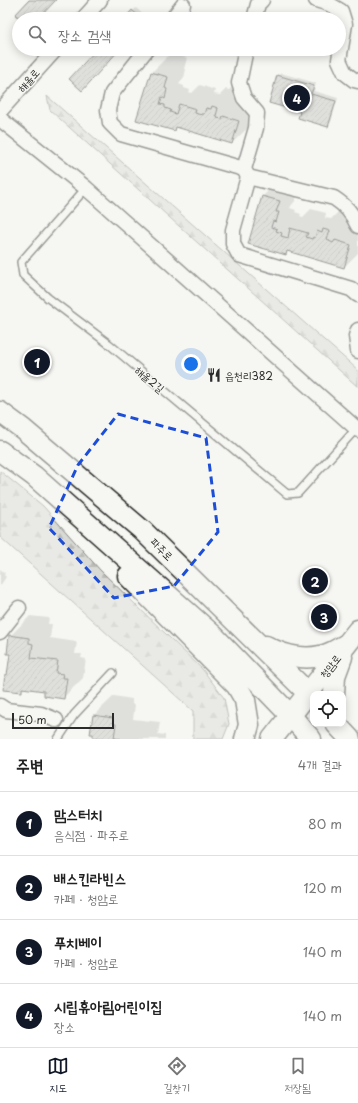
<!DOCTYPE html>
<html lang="ko">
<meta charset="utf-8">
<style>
:root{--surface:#fff;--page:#f6f6f6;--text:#222;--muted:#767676;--line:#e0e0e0;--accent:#111827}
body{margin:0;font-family:"Playpen Sans","Poor Story",sans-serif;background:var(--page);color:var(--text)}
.controls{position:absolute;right:12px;bottom:12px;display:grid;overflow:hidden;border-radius:8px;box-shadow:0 2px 10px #0003}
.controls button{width:36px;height:36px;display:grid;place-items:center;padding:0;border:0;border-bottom:1px solid var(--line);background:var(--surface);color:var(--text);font:20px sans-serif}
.scale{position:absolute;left:12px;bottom:10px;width:102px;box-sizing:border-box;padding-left:4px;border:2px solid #2b2b2b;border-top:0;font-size:11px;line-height:14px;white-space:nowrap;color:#2b2b2b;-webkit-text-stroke:3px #f6f6f2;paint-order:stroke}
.you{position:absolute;left:191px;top:364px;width:14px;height:14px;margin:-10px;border:3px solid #fff;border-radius:50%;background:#1a73e8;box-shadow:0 0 0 6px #1a73e833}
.badge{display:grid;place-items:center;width:26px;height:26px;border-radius:50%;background:var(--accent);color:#fff;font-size:13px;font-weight:700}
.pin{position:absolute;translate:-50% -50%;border:2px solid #fff;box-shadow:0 1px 4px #0006}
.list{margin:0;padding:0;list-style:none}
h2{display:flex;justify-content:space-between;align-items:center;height:52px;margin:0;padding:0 16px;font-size:17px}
h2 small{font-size:13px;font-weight:400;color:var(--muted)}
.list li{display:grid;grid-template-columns:26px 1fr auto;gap:12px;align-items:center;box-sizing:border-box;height:64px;padding:0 16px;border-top:1px solid var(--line)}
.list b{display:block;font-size:15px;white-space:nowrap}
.list p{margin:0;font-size:13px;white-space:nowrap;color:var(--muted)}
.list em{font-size:13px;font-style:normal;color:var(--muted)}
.icon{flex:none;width:22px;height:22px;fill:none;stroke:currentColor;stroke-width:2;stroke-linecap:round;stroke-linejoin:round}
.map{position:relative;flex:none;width:358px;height:739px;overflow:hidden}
.search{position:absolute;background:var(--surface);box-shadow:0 2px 10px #0003;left:12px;right:12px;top:12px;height:44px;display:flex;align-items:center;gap:10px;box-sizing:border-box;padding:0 14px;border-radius:22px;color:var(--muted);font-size:15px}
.sheet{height:308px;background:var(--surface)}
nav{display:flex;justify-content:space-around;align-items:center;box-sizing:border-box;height:56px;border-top:1px solid var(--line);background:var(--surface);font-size:11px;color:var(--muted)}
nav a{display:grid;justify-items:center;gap:2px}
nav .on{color:var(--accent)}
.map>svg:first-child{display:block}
.forest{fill:url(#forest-firs);stroke:#828280}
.shadow{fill:#0003}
.building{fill:url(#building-hatch);stroke:#2b2b2b}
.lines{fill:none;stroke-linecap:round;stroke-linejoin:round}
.lane-casing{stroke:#2b2b2b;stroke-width:10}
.street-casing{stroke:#2b2b2b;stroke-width:17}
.secondary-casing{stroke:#2b2b2b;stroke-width:23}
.lane{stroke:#f6f6f2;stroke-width:7}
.street{stroke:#f6f6f2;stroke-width:14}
.secondary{stroke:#f6f6f2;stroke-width:20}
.marked{fill:none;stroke:#1d4ed8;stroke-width:3;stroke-dasharray:8 5;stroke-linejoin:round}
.labels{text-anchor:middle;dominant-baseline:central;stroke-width:3;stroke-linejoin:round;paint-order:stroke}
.street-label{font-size:11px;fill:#2b2b2b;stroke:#f6f6f2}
.poi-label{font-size:11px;fill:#2b2b2b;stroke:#f6f6f2;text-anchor:start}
</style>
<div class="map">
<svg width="358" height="739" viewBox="0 0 358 739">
<defs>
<pattern id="forest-firs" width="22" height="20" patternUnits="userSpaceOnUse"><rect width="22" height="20" fill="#d9d9d5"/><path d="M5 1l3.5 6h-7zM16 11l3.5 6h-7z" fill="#babab7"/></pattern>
<pattern id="building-hatch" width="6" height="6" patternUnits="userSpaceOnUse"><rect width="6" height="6" fill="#c3c3c0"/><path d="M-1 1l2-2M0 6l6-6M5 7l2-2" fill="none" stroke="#9f9f9c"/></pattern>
</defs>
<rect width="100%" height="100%" fill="#f6f6f2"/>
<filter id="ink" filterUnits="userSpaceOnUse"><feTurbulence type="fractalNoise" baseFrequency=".025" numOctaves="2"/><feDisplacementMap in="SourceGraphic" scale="8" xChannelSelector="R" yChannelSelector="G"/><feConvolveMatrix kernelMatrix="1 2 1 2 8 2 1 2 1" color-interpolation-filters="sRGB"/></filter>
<g filter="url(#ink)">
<g class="forest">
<polygon points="47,96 358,370 358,387 50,110"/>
<polygon points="0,471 43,506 100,570 203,670 224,698 229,724 223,739 193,739 193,711 0,537"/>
</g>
<g class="shadow">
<polygon points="136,8 147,18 146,19 125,19"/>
<polygon points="171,53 187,58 184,69 186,69 184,78 179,84 184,86 184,88 190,90 189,92 192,93 200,85 215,90 214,94 220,95 226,89 229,90 232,87 237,88 235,96 237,97 236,98 241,100 244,97 258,102 252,124 232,143 178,127 174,130 138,119 151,73"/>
<polygon points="281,73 316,83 314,91 338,98 331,122 328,126 278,76"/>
<polygon points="282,177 299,182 295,192 298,193 295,201 291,206 290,208 296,210 295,212 301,214 300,216 303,217 311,209 326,213 325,218 331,219 338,212 341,213 344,210 348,212 346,220 348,220 348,222 352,223 358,222 358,253 344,267 289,251 285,254 249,243 263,196"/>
<polygon points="0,569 5,573 4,575 6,577 0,586"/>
<polygon points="30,616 49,618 48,624 52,624 50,638 77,642 75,654 82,654 81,658 86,659 83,678 64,697 45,690 25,688 21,691 6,675 9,672 11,653 10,636"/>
<polygon points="114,696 132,699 132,704 135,705 133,719 160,722 158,734 165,735 165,739 94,739 94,715"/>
</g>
<g class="building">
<polygon points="29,0 56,0 38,19 23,19 15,15"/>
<polygon points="132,10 142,19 124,19"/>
<polygon points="97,49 120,49 82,91 69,79"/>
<polygon points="151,72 168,77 165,88 167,89 165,99 162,97 160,104 165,105 165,108 171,110 170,112 176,114 179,104 196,109 195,113 201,115 201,114 204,114 206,108 211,109 212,106 218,108 216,116 218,116 217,118 222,119 223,116 239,121 232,144 176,127 175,131 136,120"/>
<polygon points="277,75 314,86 311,94 336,101 328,127 298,118 300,112 269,103"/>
<polygon points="262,196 280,201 276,212 279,212 276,222 273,221 271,227 277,229 276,231 282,233 281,236 288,238 290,228 308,233 306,237 312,239 313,237 315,238 317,231 322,233 323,229 330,231 327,239 329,240 329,241 333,243 335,240 351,245 344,268 287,251 286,255 248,244"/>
<polygon points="9,635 29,638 29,643 33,644 31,658 58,661 56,673 63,674 62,678 67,678 64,699 44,696 44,691 22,688 22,692 3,690 5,674 7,675 10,654 7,654"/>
<polygon points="93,715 113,718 113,723 116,724 114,738 121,739 93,739 93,734 90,734"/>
</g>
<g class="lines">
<defs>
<g id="lane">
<polyline points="86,188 21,262 23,275 48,298 109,344 287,494 298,493 356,429"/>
<polyline points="58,739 74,715 113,673"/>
</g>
<g id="street">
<polyline points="316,0 329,4 341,11 345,24 339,60 345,73 354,80 358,81"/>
<polyline points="83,19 100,0"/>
<polyline points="172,19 183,5"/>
<polyline points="254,19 258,4 262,0"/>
<polyline points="147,49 112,93 108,110 110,123 121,134 244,169"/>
<polyline points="246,49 239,83 244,98 257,113 256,128 244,169 248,177 233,230 233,244 239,255 351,289 358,295"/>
<polyline points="0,111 56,49"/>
<polyline points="0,119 86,188 358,430"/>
<path d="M248,177L334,198C346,206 352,213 358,226"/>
<polyline points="358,330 356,336 358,351"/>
<polyline points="0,632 19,608"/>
<polyline points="0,706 6,710 41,714 56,720"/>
</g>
<g id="secondary">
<polyline points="0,412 23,429 142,530 313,698"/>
<polyline points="0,451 34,476 213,635 291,716 311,739"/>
<polyline points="128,576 237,686 245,700 249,725 245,739"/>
<path d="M266,646C285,657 311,662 332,652C336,650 341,647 345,645"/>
<polyline points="334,694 335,676 342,657"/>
<polyline points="336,724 350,739"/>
<polyline points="272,739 358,630"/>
</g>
</defs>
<use href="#lane" class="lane-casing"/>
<use href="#street" class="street-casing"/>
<use href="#secondary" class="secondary-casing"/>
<use href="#lane" class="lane"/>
<use href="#street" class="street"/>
<use href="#secondary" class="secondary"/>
</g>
</g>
<path d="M0 0H358V739H0ZM118,414L206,438L218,532L174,586L114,598L49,528L78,465Z" fill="#f6f6f2" fill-opacity=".55" fill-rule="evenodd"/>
<path class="marked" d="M118,414L206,438L218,532L174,586L114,598L49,528L78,465Z"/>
<defs>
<symbol id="restaurant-bare" viewBox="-9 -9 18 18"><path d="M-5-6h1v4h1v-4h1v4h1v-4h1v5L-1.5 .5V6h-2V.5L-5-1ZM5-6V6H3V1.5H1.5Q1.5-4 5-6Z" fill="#2b2b2b" stroke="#f6f6f2" stroke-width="2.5" paint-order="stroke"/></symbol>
</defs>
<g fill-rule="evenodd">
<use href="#restaurant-bare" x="204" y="365" width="20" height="20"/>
</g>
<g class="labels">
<g class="street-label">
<text transform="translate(28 80) rotate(-48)">해올로</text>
<text transform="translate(150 379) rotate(40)">해올2길</text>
<text transform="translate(162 549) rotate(44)">파주로</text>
<text transform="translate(330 666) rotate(-52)">청암로</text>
</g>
<g class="poi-label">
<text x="225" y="375">읍천리382</text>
</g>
</g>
</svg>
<div class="controls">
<button><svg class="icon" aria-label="locate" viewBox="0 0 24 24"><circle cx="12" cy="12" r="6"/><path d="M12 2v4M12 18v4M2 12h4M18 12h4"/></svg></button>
</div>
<div class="scale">50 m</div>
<div class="you"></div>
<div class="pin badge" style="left:37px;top:362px">1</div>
<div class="pin badge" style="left:315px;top:581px">2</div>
<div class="pin badge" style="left:324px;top:617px">3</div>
<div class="pin badge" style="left:297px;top:98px">4</div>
<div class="search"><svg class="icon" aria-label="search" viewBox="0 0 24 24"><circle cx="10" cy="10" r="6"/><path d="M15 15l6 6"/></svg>장소 검색</div>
</div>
<section class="sheet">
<h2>주변<small>4개 결과</small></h2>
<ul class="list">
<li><span class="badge">1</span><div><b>맘스터치</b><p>음식점 · 파주로</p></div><em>80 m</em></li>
<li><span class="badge">2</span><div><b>배스킨라빈스</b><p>카페 · 청암로</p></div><em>120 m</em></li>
<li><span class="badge">3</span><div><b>푸치베이</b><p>카페 · 청암로</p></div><em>140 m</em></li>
<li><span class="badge">4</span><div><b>시립휴아림어린이집</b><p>장소</p></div><em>140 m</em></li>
</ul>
</section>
<nav>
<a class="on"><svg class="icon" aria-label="map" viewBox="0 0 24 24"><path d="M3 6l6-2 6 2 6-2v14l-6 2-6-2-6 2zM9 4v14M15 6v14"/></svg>지도</a>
<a><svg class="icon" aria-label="directions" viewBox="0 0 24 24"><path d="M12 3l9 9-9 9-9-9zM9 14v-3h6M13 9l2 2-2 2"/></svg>길찾기</a>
<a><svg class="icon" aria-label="saved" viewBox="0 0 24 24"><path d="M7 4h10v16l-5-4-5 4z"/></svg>저장됨</a>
</nav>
